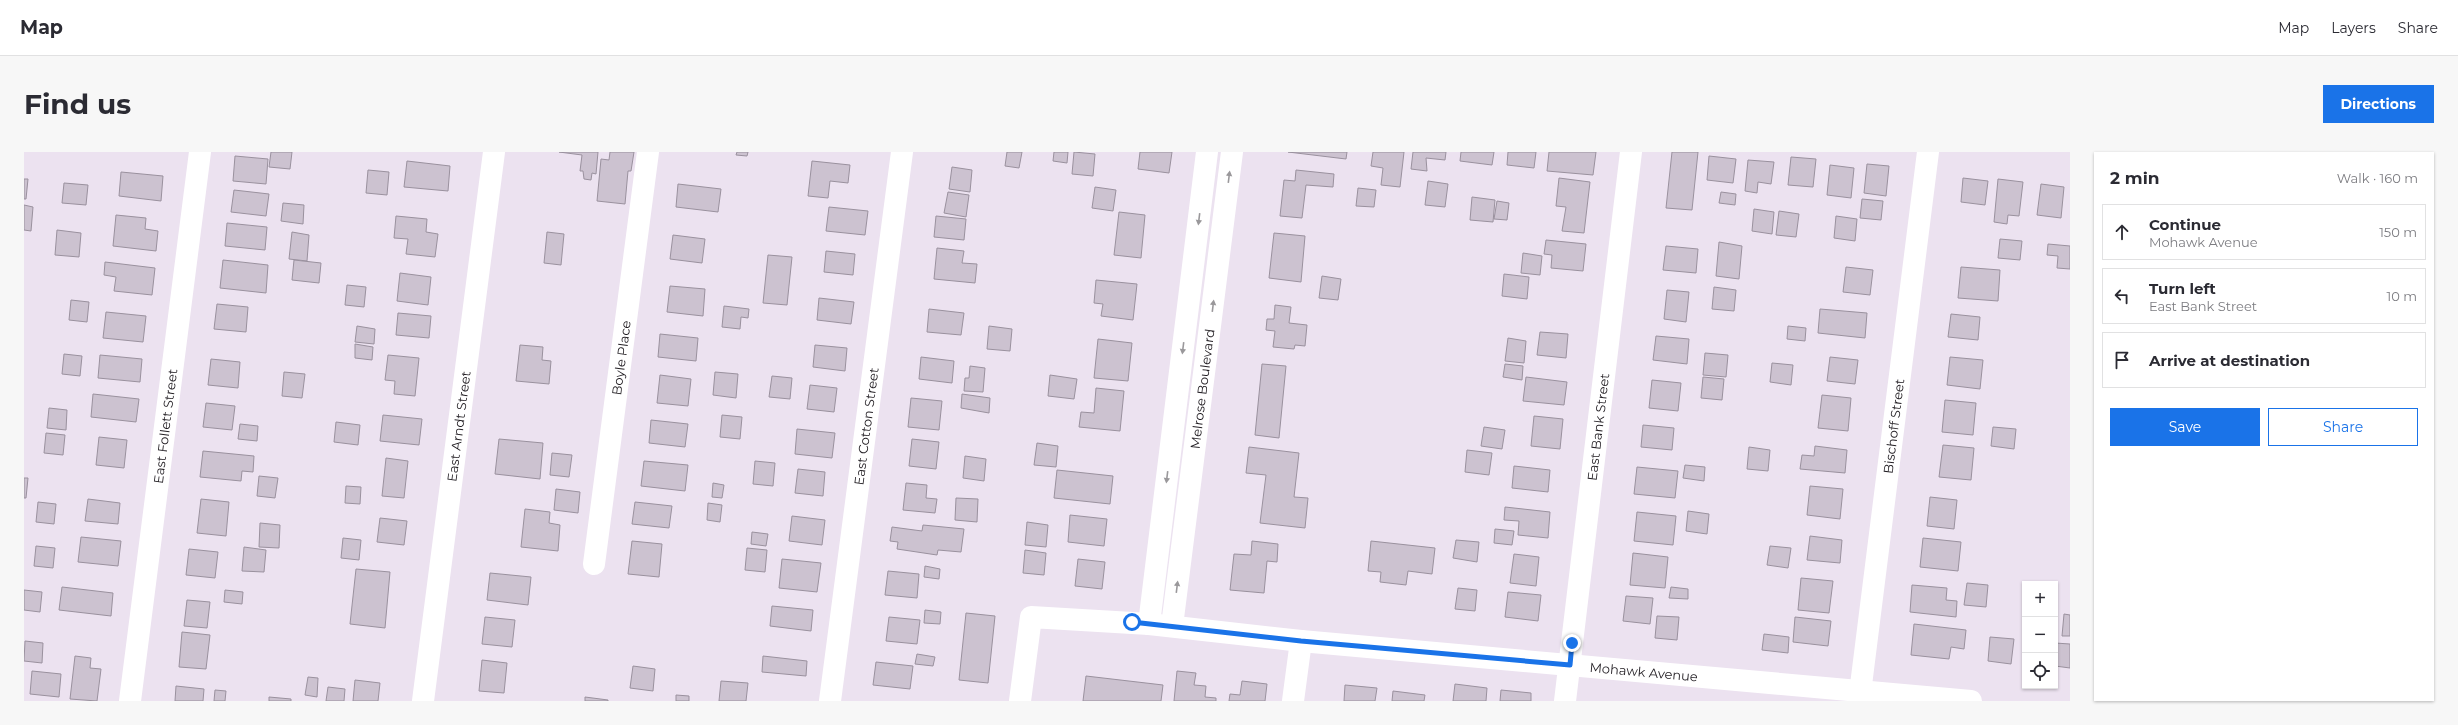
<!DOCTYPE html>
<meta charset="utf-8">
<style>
:root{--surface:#fff;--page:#f7f7f7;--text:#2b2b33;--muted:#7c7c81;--line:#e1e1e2;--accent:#1a73e8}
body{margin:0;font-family:Montserrat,sans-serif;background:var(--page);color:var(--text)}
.controls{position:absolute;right:12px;bottom:12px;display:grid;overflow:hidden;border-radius:0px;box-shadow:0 1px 3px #0004}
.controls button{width:36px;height:36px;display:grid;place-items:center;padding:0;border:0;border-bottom:1px solid var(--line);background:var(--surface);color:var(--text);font:20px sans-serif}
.stop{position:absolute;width:12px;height:12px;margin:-9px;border:3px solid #1a73e8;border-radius:50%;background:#fff}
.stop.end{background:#1a73e8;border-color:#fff;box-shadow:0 1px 4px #0008}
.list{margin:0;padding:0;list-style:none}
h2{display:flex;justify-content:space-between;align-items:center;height:52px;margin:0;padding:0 16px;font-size:17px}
h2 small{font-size:13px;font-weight:400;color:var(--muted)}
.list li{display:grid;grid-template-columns:26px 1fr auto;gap:12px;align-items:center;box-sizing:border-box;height:56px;margin:0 8px 8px;padding:0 8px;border:1px solid var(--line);border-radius:0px}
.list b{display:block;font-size:15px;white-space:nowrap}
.list p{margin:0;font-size:13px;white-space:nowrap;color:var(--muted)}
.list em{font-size:13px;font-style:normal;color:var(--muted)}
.actions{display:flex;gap:8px;padding:12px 16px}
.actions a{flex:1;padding:9px 0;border:1px solid var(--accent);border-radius:0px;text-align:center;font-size:14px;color:var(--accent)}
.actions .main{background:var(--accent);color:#fff}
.icon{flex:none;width:22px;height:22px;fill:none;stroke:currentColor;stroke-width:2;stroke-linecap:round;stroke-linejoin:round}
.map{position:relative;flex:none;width:2046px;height:549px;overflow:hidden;border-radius:0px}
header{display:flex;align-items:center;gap:24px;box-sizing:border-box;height:56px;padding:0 20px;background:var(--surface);border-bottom:1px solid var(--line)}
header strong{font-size:19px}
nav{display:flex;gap:22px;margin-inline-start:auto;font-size:14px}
.intro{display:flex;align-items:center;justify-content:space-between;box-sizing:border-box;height:96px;padding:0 24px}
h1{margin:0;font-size:28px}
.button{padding:10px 18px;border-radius:0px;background:var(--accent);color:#fff;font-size:14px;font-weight:700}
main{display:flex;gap:24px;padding:0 24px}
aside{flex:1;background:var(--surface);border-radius:0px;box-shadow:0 1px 3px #0004}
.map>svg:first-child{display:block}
.building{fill:#ccc2d0;stroke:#9a919e}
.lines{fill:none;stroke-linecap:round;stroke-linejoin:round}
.minor{stroke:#fff;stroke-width:22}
.oneway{fill:#9a989b}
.route{stroke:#1a73e8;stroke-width:5}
.labels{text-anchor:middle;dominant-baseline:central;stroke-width:3.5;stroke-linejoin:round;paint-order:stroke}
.street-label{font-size:13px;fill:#1f1b20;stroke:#ece2f0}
</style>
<header>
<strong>Map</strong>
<nav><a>Map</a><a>Layers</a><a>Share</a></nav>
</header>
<div class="intro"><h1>Find us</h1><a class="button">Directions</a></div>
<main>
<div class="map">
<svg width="2046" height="549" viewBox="0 0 2046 549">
<rect width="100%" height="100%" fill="#ece2f0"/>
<g class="building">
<polygon points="247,0 268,0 266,17 245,15"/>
<polygon points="535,0 574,0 572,22 568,21 567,28 560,27 559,19 556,19 558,3"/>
<polygon points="586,0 610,0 607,19 604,19 601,52 573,49 577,7 585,8"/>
<polygon points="713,0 724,0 723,4 712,3"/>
<polygon points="983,0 998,0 995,16 981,14"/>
<polygon points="1030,0 1044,0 1043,11 1029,9"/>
<polygon points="1050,0 1071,2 1069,24 1048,22"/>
<polygon points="1116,0 1148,0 1145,21 1114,17"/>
<polygon points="1264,0 1323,0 1322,7"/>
<polygon points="1349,0 1380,0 1376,35 1357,33 1359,16 1347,14"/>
<polygon points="1389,0 1422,0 1421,8 1402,6 1403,19 1387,17"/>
<polygon points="1437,0 1470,0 1468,13 1436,9"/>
<polygon points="1484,0 1512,0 1510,16 1483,13"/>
<polygon points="1525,0 1572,0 1569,23 1523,19"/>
<polygon points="1648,0 1674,0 1668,58 1642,56"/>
<polygon points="211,4 244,7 242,32 209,29"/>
<polygon points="1685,4 1712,7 1709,31 1683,28"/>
<polygon points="1767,5 1792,7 1789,35 1764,33"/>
<polygon points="1724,8 1750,10 1747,32 1734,30 1733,41 1721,39"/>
<polygon points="383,9 426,14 424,39 380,35"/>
<polygon points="788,9 826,13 824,31 806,29 804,46 784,44"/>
<polygon points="1843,12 1865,14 1862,44 1840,41"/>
<polygon points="1806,13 1830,16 1827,46 1803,43"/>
<polygon points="928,15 948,18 946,40 925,37"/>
<polygon points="344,18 365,20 363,43 342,41"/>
<polygon points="1272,18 1310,22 1309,35 1282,33 1278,66 1256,64 1260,28 1271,29"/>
<polygon points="97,20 139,24 137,49 95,44"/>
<polygon points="1535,26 1566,30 1560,81 1538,79 1542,55 1532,54"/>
<polygon points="1939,26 1964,29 1961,53 1937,50"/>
<polygon points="0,27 4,27 2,47 0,47"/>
<polygon points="1974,27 1999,30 1995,64 1984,63 1983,72 1970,70"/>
<polygon points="1404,29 1424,32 1421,55 1401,53"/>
<polygon points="40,31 64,33 62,53 38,51"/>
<polygon points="654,32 697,37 694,60 652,55"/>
<polygon points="2017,32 2040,35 2037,66 2013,63"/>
<polygon points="1071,35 1092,38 1089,59 1068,56"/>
<polygon points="1334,36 1352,38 1350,55 1332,54"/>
<polygon points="210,38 245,42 242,64 207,60"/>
<polygon points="924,40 945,43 942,65 920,61"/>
<polygon points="1697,40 1712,42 1711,53 1695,51"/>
<polygon points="1448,45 1471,48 1469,70 1446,68"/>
<polygon points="1838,47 1859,49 1857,68 1836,66"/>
<polygon points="1473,49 1485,51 1483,68 1470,67"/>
<polygon points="259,51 280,53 279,72 257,69"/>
<polygon points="0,53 9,55 7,79 0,78"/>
<polygon points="805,55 844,59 841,83 802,79"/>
<polygon points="1730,57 1750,60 1748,82 1728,79"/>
<polygon points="1755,59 1775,62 1772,85 1752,83"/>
<polygon points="1095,60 1121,63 1117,106 1090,103"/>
<polygon points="92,63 122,66 121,77 134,79 132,99 89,94"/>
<polygon points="372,64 403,67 402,80 414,82 411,105 382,102 384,87 370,86"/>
<polygon points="912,64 942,67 940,88 910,85"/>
<polygon points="1812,64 1833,67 1831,89 1810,86"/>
<polygon points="203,71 243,75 241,98 201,94"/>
<polygon points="33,78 57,81 55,105 31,103"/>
<polygon points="268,80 285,83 283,109 265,107"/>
<polygon points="523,80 540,82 537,113 520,111"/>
<polygon points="1250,81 1281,84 1277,130 1245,126"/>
<polygon points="649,83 681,87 678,111 646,107"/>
<polygon points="1976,87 1998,89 1996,108 1974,106"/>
<polygon points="1522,88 1562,92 1559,119 1527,116 1528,103 1520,102"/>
<polygon points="1695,90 1718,94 1715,127 1692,124"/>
<polygon points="2024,92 2046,94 2046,117 2033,116 2034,104 2023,103"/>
<polygon points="1642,94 1674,97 1672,121 1639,118"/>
<polygon points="913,96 940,99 938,111 953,112 951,131 910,127"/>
<polygon points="802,99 831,102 829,123 800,120"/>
<polygon points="1499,101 1518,104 1516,123 1497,121"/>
<polygon points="744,103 768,105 763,153 739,151"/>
<polygon points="199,108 244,113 242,141 196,136"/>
<polygon points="270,108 297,111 295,131 268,128"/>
<polygon points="81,110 131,116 128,143 90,139 92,125 80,123"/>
<polygon points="1822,115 1849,118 1846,143 1819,140"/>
<polygon points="1937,115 1976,118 1974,149 1934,146"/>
<polygon points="376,121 407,125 404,153 373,149"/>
<polygon points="1480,122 1505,125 1503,147 1478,144"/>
<polygon points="1298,124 1317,127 1314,148 1295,146"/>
<polygon points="1072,128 1113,132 1109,168 1077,164 1079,152 1070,151"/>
<polygon points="323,133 342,135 340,155 321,153"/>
<polygon points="646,134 681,137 679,164 643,160"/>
<polygon points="1690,135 1712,138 1710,159 1688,157"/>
<polygon points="1643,138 1665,140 1662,170 1640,167"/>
<polygon points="795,146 830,150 827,172 793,168"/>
<polygon points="47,148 65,150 63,170 45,168"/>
<polygon points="193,152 224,155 222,180 190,177"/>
<polygon points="1251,153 1267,155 1265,171 1283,173 1281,194 1271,193 1270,197 1249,195 1251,179 1242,178 1243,167 1250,167"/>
<polygon points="700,154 725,157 724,166 717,165 716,177 698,175"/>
<polygon points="905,157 940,161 937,183 903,180"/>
<polygon points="1796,157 1843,161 1841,186 1794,181"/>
<polygon points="82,160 122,164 119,190 79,186"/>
<polygon points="374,161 407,164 405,186 372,183"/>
<polygon points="1927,162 1956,165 1954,188 1924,185"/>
<polygon points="333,174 351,177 350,192 331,190"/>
<polygon points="965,174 988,177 986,199 963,197"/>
<polygon points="1764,174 1782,176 1781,189 1763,187"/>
<polygon points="1516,180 1544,182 1542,206 1513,203"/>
<polygon points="636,182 674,186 672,209 634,205"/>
<polygon points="1632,184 1665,187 1663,212 1629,208"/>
<polygon points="1484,186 1502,189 1500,211 1481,209"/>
<polygon points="1074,187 1108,191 1104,229 1070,226"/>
<polygon points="331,192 349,195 348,208 331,206"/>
<polygon points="496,193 519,195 518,208 527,209 525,232 492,229"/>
<polygon points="791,193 823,196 821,219 789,215"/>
<polygon points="1681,201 1704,203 1702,225 1679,223"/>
<polygon points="40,202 58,204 56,224 38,222"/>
<polygon points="76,203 118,207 116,230 74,226"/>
<polygon points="364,203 395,206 391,244 370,242 371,229 361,228"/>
<polygon points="897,205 930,209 928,231 895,227"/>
<polygon points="1806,205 1834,208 1831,232 1803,229"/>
<polygon points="1926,205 1959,208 1956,237 1923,233"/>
<polygon points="187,207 216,210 214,236 184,233"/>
<polygon points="1748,211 1769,213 1767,233 1746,230"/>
<polygon points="1238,212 1262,214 1255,286 1231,283"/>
<polygon points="1481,212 1499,214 1498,228 1479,225"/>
<polygon points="946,214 961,216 959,240 940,239 941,226 945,226"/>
<polygon points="260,220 281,222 278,246 258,244"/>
<polygon points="691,220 714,222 712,246 689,243"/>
<polygon points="636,223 667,227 664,254 633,251"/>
<polygon points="1026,223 1053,227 1050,247 1024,244"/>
<polygon points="748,224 768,226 766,247 745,245"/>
<polygon points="1502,225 1543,230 1540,253 1499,249"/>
<polygon points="1679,225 1700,227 1698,248 1677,246"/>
<polygon points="1628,228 1657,231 1654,259 1625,256"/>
<polygon points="786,233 813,236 810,260 783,257"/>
<polygon points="1072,236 1100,239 1096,279 1055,275 1057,260 1070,261"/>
<polygon points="69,242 115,247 112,270 67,265"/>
<polygon points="938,242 966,246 965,261 937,256"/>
<polygon points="1798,243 1827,246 1824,279 1794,276"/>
<polygon points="887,246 918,249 915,278 884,275"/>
<polygon points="1921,248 1952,251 1949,283 1918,280"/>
<polygon points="182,251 211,254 208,278 179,275"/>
<polygon points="25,256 43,258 42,278 23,276"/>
<polygon points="359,263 398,267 395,293 356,289"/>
<polygon points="698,263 718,265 716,287 696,285"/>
<polygon points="1510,264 1539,267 1536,297 1507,294"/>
<polygon points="627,268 664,272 661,295 625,291"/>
<polygon points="312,270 336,273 334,293 310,290"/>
<polygon points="216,272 234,274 233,289 214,287"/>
<polygon points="1619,273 1650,276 1648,298 1617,295"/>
<polygon points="1460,275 1481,278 1478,297 1457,294"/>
<polygon points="1969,275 1992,277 1990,297 1967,294"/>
<polygon points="773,277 811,281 808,306 771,302"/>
<polygon points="22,281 41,283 39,303 20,301"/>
<polygon points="75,285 103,288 100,316 72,313"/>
<polygon points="475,287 519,291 516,327 471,322"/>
<polygon points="888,287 915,290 912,317 885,314"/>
<polygon points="1013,291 1034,294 1032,315 1010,313"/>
<polygon points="1919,293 1950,296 1947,328 1915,325"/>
<polygon points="1791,294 1823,298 1821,321 1776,317 1778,303 1790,304"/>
<polygon points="1225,295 1275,301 1270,345 1284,346 1281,376 1236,371 1242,323 1222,321"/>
<polygon points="1725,295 1746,298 1744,319 1723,317"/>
<polygon points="1443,298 1468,301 1465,323 1441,320"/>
<polygon points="179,299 230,304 229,320 218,319 217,329 176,325"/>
<polygon points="528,301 548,303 545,325 526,323"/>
<polygon points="941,304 962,307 960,329 939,326"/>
<polygon points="362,306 384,309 380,346 358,344"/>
<polygon points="620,309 664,313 661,339 617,334"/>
<polygon points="731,309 751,311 749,334 729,332"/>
<polygon points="1661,313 1681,315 1680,329 1659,326"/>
<polygon points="1490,314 1526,318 1524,340 1488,336"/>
<polygon points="1613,315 1654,319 1651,346 1610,342"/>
<polygon points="774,317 801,320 799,344 771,341"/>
<polygon points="1033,318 1089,324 1086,352 1030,346"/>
<polygon points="235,324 254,326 251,346 233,344"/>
<polygon points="0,326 4,326 2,346 0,346"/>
<polygon points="689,331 700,333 698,346 688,345"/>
<polygon points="882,331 903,333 902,346 913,347 911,361 879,358"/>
<polygon points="322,334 337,335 336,352 321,351"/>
<polygon points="1786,334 1819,337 1816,367 1783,363"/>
<polygon points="532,337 556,340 554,361 530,358"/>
<polygon points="1906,345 1933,348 1930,377 1903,374"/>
<polygon points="932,346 954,347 953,370 931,368"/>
<polygon points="64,347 96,351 94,372 61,369"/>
<polygon points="177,347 205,350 202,384 173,381"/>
<polygon points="14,350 32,352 30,372 12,370"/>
<polygon points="611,350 648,354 645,376 608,372"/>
<polygon points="684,351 698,353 696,370 683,368"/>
<polygon points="1481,355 1526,360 1524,386 1494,383 1495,369 1480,368"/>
<polygon points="501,357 526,360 525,371 536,373 534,399 497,395"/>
<polygon points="1664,359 1685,362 1683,382 1662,379"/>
<polygon points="1613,360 1652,364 1649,393 1610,389"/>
<polygon points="1046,363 1083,367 1080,394 1044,390"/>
<polygon points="768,364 801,368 798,393 765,389"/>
<polygon points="356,366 383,369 380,393 353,390"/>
<polygon points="1003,370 1024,373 1022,395 1001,393"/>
<polygon points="236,371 256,373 255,396 235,395"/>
<polygon points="899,373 940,377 937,400 914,398 913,403 873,397 874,390 866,389 868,375 898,379"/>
<polygon points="1471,377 1490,379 1488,393 1470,391"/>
<polygon points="728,380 744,382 742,394 727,392"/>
<polygon points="1786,384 1818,388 1816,411 1783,408"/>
<polygon points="57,385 97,389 94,414 54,410"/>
<polygon points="319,386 337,388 335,408 317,406"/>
<polygon points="1899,386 1937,390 1934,419 1896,415"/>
<polygon points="1432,388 1455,390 1453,410 1429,406"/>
<polygon points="608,389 638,392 635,425 604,422"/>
<polygon points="1228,389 1254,392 1253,410 1243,409 1240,441 1206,438 1210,402 1227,403"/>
<polygon points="1347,389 1411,396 1408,422 1384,419 1382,433 1356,430 1357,420 1344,419"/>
<polygon points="12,394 31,396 29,416 10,414"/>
<polygon points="1746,394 1767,396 1764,416 1743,413"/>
<polygon points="220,395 242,398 240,420 218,419"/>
<polygon points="723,396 743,398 741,420 721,418"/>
<polygon points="165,397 194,400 191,426 162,423"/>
<polygon points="1001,398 1022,401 1020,423 999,421"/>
<polygon points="1609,401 1644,405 1641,436 1606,433"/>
<polygon points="1490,402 1515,405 1512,434 1486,431"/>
<polygon points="758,407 797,411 793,440 755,436"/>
<polygon points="1054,407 1081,410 1078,437 1051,434"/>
<polygon points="901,414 916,417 915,427 900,425"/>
<polygon points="332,417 366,420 361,476 326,472"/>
<polygon points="864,419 895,422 893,446 861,443"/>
<polygon points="466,421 507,425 504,453 463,448"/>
<polygon points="1777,426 1809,429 1805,461 1774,458"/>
<polygon points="1943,431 1964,433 1962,455 1940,453"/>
<polygon points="1888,433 1923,436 1922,448 1933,449 1932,465 1886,460"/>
<polygon points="38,435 89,441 87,464 35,458"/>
<polygon points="1647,435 1664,437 1664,447 1645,446"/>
<polygon points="1434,436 1453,438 1451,459 1431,457"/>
<polygon points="0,438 18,440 16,460 0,458"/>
<polygon points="201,438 219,440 218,452 200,450"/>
<polygon points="1484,440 1517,443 1514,469 1481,465"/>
<polygon points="1602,444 1629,446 1626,472 1599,469"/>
<polygon points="163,448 186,450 183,476 160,474"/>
<polygon points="748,454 789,458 787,479 746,474"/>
<polygon points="901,458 917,460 916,472 900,471"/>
<polygon points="942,461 971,464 964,531 935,528"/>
<polygon points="2040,462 2046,463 2046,484 2038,484"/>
<polygon points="1633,464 1655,465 1653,488 1631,486"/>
<polygon points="461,465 491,468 488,495 458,492"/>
<polygon points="865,465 896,468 893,492 862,489"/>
<polygon points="1771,465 1807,469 1804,494 1769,490"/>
<polygon points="1890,472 1942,478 1940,497 1927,495 1925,507 1887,503"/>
<polygon points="158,480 186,483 182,517 155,515"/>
<polygon points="1740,482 1765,485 1764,501 1738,498"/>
<polygon points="1966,485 1990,487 1987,512 1964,509"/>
<polygon points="1,489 19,491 18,511 0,509"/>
<polygon points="2031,491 2046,492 2046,516 2031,514"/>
<polygon points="893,502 911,505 909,514 891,512"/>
<polygon points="51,504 67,506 66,516 77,517 73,549 46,547"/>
<polygon points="739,504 783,509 782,524 738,520"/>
<polygon points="458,508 483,511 480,541 455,539"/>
<polygon points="852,510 889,514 886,537 849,533"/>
<polygon points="609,514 631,517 629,539 606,536"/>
<polygon points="8,519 37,522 35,545 6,542"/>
<polygon points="1153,519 1172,521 1170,533 1182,534 1181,545 1192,546 1192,549 1150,549"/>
<polygon points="1062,524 1139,533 1137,549 1059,549"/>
<polygon points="284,525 294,526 293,545 281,543"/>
<polygon points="331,528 356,531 354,549 329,549"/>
<polygon points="697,529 724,531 722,549 695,549"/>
<polygon points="1218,529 1243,532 1241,549 1205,549 1206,542 1216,543"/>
<polygon points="1431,532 1463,536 1462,549 1429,549"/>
<polygon points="1321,533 1353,536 1351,549 1320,549"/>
<polygon points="152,534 180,537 179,549 151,549"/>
<polygon points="304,535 321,537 320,549 302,549"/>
<polygon points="191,538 202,539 201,549 190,549"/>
<polygon points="1477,538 1507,541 1507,549 1476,549"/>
<polygon points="1369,539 1401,543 1400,549 1368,549"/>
<polygon points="652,543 665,544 665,549 652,549"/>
<polygon points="245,545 267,547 267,549 245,549"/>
<polygon points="561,545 584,548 584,549 561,549"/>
</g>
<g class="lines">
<g class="minor">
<path id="s1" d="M570,412L624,0"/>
<polyline points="1125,472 1183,0"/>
<path id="s2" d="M1148,474L1208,0"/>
<path id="s3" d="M106,549L176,0"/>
<path id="s4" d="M399,549L470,0"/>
<path id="s5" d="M806,549L878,0"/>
<path id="s6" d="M996,549L1007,465L1125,472L1277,489L1947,549"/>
<polyline points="1269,549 1277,489"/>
<path id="s7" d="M1541,549L1607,0"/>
<path id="s8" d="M1835,549L1904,0"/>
</g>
</g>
<defs><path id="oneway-solid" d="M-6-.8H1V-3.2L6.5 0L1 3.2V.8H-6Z"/></defs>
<g class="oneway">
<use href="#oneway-solid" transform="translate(1205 25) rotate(-83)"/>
<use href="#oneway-solid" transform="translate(1175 67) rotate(97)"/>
<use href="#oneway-solid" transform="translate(1189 154) rotate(-83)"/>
<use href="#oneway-solid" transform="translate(1159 196) rotate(97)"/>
<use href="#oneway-solid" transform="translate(1143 325) rotate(97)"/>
<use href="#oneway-solid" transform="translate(1153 435) rotate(-83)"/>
</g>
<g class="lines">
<polyline class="route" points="1108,470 1277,489 1546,513 1548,491"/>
</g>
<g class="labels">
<g class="street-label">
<text stroke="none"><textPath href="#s1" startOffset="208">Boyle Place</textPath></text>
<text stroke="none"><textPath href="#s2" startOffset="239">Melrose Boulevard</textPath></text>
<text stroke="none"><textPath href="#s3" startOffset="277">East Follett Street</textPath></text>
<text stroke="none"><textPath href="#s4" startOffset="277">East Arndt Street</textPath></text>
<text stroke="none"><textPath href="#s5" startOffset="277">East Cotton Street</textPath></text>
<text stroke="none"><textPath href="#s7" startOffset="276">East Bank Street</textPath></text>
<text stroke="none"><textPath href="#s8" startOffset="277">Bischoff Street</textPath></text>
<text stroke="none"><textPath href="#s6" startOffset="700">Mohawk Avenue</textPath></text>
</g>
</g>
</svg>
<div class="controls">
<button>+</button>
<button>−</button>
<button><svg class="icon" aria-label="locate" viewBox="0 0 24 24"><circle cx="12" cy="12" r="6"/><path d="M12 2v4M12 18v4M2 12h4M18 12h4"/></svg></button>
</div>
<div class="stop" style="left:1108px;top:470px"></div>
<div class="stop end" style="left:1548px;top:491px"></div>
</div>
<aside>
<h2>2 min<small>Walk · 160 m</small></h2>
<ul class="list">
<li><svg class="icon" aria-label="ahead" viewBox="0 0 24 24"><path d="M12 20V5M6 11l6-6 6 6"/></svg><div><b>Continue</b><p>Mohawk Avenue</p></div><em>150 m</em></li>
<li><svg class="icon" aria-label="left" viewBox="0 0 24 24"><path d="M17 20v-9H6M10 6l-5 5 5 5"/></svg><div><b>Turn left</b><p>East Bank Street</p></div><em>10 m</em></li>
<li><svg class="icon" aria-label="arrive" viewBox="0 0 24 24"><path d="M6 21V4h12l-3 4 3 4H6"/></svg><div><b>Arrive at destination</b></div></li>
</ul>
<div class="actions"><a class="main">Save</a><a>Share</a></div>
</aside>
</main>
